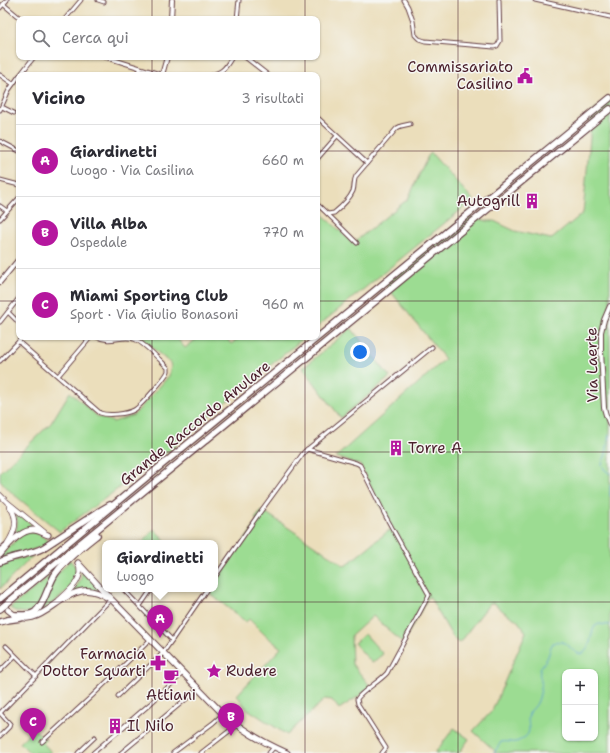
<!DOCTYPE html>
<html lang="it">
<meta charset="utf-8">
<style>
:root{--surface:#fff;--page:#f7f7f7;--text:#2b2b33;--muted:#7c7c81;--line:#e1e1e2;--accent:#b5179e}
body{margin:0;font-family:"Shantell Sans",sans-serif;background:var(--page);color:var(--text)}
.controls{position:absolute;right:12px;bottom:12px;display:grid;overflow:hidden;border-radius:8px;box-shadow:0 1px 3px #0004}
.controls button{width:36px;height:36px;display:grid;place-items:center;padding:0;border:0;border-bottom:1px solid var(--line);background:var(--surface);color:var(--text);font:20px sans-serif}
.you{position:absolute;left:360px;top:352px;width:14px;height:14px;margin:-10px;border:3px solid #fff;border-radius:50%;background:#1a73e8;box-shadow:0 0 0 6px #1a73e833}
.badge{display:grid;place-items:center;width:26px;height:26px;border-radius:50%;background:var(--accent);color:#fff;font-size:13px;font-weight:700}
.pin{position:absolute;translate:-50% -33px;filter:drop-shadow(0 1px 2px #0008)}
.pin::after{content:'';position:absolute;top:21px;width:14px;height:12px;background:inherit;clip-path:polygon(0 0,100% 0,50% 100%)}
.popup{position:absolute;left:102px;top:540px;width:116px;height:52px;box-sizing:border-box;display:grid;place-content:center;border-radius:8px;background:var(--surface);filter:drop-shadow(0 1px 3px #0005);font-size:13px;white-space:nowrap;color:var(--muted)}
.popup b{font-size:15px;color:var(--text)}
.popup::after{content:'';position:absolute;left:50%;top:100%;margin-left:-8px;border:8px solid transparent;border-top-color:var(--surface)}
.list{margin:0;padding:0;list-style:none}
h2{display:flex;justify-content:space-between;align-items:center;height:52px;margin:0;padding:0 16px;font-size:17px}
h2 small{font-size:13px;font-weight:400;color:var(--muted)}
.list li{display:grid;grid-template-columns:26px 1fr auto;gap:12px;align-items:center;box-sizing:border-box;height:72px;padding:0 16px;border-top:1px solid var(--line)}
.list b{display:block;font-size:15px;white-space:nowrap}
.list p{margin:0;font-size:13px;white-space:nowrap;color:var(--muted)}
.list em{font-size:13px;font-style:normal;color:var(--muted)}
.icon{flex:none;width:22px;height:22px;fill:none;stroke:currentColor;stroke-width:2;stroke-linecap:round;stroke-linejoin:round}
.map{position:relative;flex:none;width:610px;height:753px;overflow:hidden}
.search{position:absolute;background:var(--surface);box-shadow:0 1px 3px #0004;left:16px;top:16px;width:304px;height:44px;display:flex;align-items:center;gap:10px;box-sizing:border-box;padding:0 14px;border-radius:8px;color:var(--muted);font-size:15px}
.panel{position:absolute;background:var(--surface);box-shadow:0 1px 3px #0004;left:16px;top:72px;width:304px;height:268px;border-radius:8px}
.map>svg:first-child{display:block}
.green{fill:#9cdc92;stroke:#737e5e;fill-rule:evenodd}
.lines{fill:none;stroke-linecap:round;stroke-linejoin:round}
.stream{stroke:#60a0d2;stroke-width:1}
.primary-tunnel{stroke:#cbb89e;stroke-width:5;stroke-dasharray:5 2.5;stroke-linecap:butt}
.minor-casing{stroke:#623c41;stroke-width:5}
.tertiary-casing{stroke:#623c41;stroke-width:6}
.secondary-casing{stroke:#623c41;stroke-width:6}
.primary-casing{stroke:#623c41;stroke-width:7}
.motorway-casing{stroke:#623c41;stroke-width:8}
.minor{stroke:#fff;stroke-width:3}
.tertiary{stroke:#fff;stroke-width:4}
.secondary{stroke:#fff;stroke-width:4.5}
.primary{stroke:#fff;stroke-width:5}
.motorway{stroke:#fff;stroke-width:5.5}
.grid{fill:none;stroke:#4a1f2b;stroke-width:1;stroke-opacity:0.55}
.labels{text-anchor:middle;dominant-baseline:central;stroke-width:3;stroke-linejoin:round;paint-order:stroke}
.poi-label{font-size:15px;fill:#4a1f2b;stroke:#f6f6f2;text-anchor:end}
.street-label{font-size:15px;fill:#4a1f2b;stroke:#f6f6f2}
</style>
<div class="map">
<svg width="610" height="753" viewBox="0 0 610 753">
<rect width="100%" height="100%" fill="#f6f6f2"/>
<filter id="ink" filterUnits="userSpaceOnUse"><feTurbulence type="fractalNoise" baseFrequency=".025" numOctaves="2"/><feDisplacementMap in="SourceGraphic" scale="8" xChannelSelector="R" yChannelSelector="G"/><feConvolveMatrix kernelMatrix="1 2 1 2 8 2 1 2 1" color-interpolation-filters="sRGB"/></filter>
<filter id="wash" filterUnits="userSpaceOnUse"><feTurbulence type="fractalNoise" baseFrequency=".012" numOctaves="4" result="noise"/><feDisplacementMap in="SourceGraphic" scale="16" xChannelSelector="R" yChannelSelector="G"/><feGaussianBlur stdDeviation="0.9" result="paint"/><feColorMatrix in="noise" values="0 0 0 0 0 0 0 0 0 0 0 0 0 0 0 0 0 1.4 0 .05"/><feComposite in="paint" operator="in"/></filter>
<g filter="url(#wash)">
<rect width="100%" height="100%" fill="#ebdebb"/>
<g class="green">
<path d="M610,98V753H494L495,751L473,731L492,711L526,632L517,620L504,612L494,603H490L469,630L462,641L458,643L452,636L429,596L403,643L373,616L351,636L352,664L371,687L359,696L339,709L332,700L325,699L287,735L246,708L237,695L281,648L265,635L249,619L246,622L208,592L210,589H215V582L258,521L255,519L262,510L345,566L392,528L360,465L336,457L445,359L384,283L467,215L487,221H494L515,231L551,239L553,238L583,213L590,138V114ZM565,672H595V738H565Z"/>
<polygon points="431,153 473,200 317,327 317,211 318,210 353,243 408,199 428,156"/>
<polygon points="351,328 390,377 341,418 303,368"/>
<polygon points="139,337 176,337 185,348 199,337 226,337 231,344 240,337 305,337 176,443 176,446 62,530 60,532 12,493 0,480 0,472 51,423 70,392 97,416 113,422 134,415 169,376 171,366 170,363 141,338"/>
<path d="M15,510L36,529L14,537C18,527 18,520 15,510Z"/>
<polygon points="154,529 168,543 142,543"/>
<polygon points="36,532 50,542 44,546 0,560 0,557 17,539 25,533"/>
<polygon points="33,556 0,589 0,564 16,559"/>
<path d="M70,560L78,570C78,571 78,576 78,577C74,588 45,611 34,614L55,577Z"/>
<path d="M82,570L103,592L96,590L68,594C77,588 82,581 82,570Z"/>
<path d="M53,573L41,602L32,612C23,613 17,613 10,608Z"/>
<polygon points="365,634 383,654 372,663 354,643"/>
<polygon points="454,728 469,739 459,753 435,753"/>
<polygon points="34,729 46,740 43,743 52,753 30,753 20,743"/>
</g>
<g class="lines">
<g class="stream">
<polyline points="609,435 606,454 602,464 604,469 610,474"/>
<polyline points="610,485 610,496"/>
<path d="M494,753L501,742C511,740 514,746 525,737C533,731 526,723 529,714C531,709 536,707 538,701C540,695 542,686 541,680C540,677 539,674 540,671C540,666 544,664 546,660C550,655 549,648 553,643C568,637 569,653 582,654C593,647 589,635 595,626L599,624L610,625"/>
</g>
</g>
</g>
<g filter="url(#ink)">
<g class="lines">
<polyline class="primary-tunnel" points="48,535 78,563"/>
<defs>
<g id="minor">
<polyline points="98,0 104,2"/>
<polyline points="404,0 408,7 413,21 415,35 419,39 425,41 494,47 497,46 500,41 499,0"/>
<polyline points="535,0 610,17"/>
<polyline points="3,4 21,19"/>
<polyline points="0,8 7,0"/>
<polyline points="65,19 81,0"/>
<polyline points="237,19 239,0"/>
<polyline points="105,57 163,75"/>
<polyline points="245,57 268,75"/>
<polyline points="0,75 13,84"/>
<polyline points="20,75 34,57"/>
<polyline points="135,75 141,69"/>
<path d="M212,75C224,71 226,67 232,57"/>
<polyline points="2,107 14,113"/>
<polyline points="0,110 9,90 19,76"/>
<polyline points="317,117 367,163"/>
<polyline points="0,141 19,151"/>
<polyline points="317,159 337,136"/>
<polyline points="0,180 19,185"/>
<path d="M317,204C331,217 344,230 357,243"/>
<polyline points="0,206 7,211"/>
<path d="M328,214L334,213C340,208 350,198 353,191C355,185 353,182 356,176L397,128L401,126L410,124"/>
<polyline points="0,219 19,198"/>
<polyline points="8,312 19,323"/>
<polyline points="0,322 19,298"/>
<path d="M21,337L19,341L21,344L100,413C108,416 127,414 134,410C140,407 166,377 168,371C168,370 168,369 168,368L165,365C158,358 143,342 134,339C121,335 111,344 97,337"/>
<polyline points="0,361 20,340"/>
<polyline points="58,376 91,337"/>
<path d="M307,449L356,463L360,465L386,517L429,595L387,673C379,682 362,691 357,699L358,704L386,748L382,753"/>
<polyline points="215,577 258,515 304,452 432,347"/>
<polyline points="123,589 172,640"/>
<polyline points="140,606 151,590"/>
<polyline points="6,646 36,676"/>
<polyline points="0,671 15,656"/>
<polyline points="118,696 163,653 172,640 207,589"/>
<polyline points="0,713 103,607 108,602 112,600"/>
<polyline points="0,713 10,724 9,727 0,736"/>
<polyline points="42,742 92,696 150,640"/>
<polyline points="78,753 95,737"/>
<polyline points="93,753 150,704 183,673"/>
<polyline points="121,753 198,689"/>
<polyline points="173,753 213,723 223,714"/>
<polyline points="201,753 237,725"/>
<polyline points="269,753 274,747"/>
</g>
<g id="tertiary">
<polyline points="171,19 172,0"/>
<polyline points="162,75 167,57"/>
<polyline points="0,282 19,259"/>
<polyline points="610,306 604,320 601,332 601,351 604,408 606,415 610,425"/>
</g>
<g id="secondary">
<polyline points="0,495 7,502 44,532"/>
<path d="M7,544C15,532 19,520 10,507"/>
<path d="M59,600C70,590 85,579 78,563"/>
</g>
<g id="primary">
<path d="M0,555C7,546 21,530 33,530C38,530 43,533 48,535"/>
<path d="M78,563L112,600L223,714C242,730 264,743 287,753"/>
<path d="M8,610C36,635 55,595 82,591C91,589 100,593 108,598"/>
</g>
<g id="motorway">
<polyline points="0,551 6,546"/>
<path d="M0,562C14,555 30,555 43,548L98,512L110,505"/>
<polyline points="0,599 152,473 610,98"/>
<polyline points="0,609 610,109"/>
<path d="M14,615C21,615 29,616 35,612C45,604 48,584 56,573C66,559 83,546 97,535"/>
<polyline points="0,622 7,620 21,618"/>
</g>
</defs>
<use href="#minor" class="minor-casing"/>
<use href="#tertiary" class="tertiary-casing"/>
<use href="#secondary" class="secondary-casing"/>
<use href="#primary" class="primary-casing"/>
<use href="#motorway" class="motorway-casing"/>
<use href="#minor" class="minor"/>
<use href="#tertiary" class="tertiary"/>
<use href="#secondary" class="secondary"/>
<use href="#primary" class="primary"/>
<use href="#motorway" class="motorway"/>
</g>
</g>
<path class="grid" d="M152,0V19M305,0V19M458,0V753M152,57V75M305,57V75M0,151H19M317,151H610M0,301H19M317,301H610M152,337V753M305,337V753M0,452H610M0,602H610"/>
<defs>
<symbol id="civic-bare" viewBox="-9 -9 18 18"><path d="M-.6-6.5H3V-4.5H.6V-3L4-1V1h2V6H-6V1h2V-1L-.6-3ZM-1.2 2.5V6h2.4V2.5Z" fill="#b5179e" stroke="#f6f6f2" stroke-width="2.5" paint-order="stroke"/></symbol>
<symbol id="building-bare" viewBox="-9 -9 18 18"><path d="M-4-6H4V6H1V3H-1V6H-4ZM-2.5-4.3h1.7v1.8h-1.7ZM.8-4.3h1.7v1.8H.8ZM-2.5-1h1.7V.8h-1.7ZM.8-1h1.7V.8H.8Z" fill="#b5179e" stroke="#f6f6f2" stroke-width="2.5" paint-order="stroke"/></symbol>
<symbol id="pharmacy-bare" viewBox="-9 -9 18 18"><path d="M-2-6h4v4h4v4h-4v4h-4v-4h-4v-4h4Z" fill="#b5179e" stroke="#f6f6f2" stroke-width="2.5" paint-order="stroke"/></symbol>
<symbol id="sight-bare" viewBox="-9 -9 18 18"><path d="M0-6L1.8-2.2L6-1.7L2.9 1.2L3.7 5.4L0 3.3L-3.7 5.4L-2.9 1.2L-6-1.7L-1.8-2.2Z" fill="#b5179e" stroke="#f6f6f2" stroke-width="2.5" paint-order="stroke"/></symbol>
<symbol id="cafe-bare" viewBox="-9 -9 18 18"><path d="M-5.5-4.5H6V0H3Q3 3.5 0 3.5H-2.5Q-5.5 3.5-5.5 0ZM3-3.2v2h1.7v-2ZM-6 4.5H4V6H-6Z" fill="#b5179e" stroke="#f6f6f2" stroke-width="2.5" paint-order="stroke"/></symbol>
</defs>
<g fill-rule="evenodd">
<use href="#civic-bare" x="514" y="65" width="22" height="22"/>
<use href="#building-bare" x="521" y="190" width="22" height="22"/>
<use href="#building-bare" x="385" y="437" width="22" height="22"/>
<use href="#pharmacy-bare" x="147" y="652" width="22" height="22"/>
<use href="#sight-bare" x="203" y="660" width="22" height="22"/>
<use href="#cafe-bare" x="160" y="665" width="22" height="22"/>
<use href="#building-bare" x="104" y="715" width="22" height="22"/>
</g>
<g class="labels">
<g class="poi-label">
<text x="513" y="67">Commissariato<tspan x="513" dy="17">Casilino</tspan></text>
<text x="520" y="201">Autogrill</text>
<text x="408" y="448" text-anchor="start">Torre A</text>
<text x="146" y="654">Farmacia<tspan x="146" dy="17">Dottor Squarti</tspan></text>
<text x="226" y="671" text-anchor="start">Rudere</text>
<text x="171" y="695" text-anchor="middle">Attiani</text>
<text x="127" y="726" text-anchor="start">Il Nilo</text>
</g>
<g class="street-label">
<text transform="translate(592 365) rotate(-91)">Via Laerte</text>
<text transform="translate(195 423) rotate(-39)">Grande Raccordo Anulare</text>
</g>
</g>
</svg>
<div class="controls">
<button>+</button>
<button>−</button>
</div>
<div class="you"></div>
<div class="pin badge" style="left:160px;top:638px">A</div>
<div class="popup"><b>Giardinetti</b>Luogo</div>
<div class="pin badge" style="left:231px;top:736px">B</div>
<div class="pin badge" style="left:33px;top:741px">C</div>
<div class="search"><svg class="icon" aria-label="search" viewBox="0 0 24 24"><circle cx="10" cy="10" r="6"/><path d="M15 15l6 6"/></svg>Cerca qui</div>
<section class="panel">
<h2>Vicino<small>3 risultati</small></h2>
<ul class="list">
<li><span class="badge">A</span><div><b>Giardinetti</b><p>Luogo · Via Casilina</p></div><em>660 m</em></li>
<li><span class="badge">B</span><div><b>Villa Alba</b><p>Ospedale</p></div><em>770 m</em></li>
<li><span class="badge">C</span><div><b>Miami Sporting Club</b><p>Sport · Via Giulio Bonasoni</p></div><em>960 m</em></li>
</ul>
</section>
</div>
